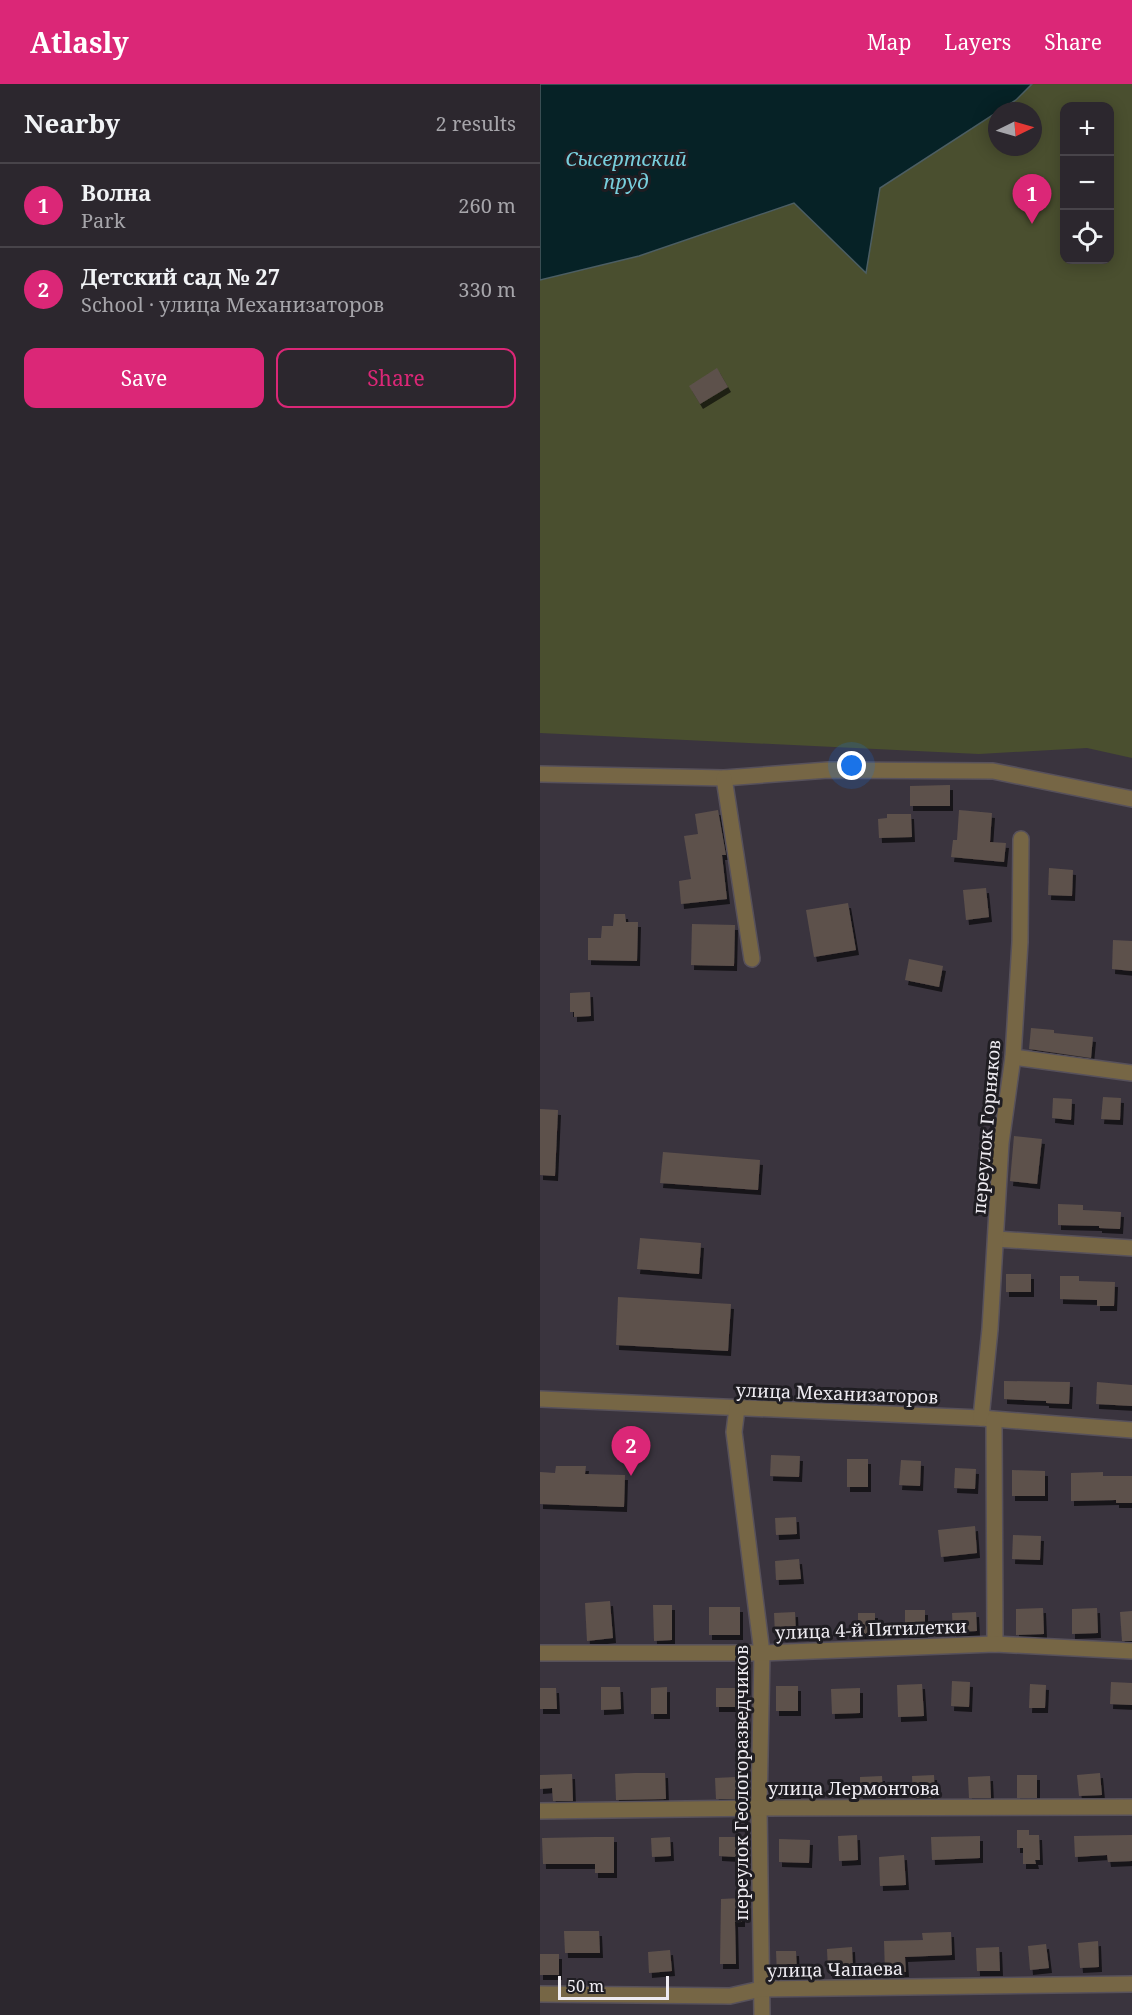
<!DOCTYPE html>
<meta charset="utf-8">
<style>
:root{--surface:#2c272e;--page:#38333a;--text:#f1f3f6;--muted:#a6a5aa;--line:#48444a;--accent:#db2777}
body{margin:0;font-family:"Noto Serif",serif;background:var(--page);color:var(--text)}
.controls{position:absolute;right:18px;top:18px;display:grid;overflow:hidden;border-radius:12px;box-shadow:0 3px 15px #0003}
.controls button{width:54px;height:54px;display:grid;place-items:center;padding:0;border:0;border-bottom:2px solid var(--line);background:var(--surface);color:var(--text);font:30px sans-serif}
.compass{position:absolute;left:448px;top:18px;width:54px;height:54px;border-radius:50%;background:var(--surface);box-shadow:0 3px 15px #0003;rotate:85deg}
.scale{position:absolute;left:18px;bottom:15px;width:111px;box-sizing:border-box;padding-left:6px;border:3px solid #eeebf1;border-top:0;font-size:16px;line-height:21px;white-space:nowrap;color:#eeebf1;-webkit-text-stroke:4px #1f1d22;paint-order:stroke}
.you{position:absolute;left:312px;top:682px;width:21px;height:21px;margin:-15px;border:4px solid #fff;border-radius:50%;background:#1a73e8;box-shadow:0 0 0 9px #1a73e833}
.badge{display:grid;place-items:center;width:39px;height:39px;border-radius:50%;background:var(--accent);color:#fff;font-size:20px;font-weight:700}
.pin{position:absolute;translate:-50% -50px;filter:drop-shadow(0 2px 3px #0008)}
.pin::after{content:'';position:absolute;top:32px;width:21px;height:18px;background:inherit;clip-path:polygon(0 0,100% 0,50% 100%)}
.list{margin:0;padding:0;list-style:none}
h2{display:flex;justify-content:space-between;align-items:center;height:78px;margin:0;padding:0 24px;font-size:26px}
h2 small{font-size:20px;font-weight:400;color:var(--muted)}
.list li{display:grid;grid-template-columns:39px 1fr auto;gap:18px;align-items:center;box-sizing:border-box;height:84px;padding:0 24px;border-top:2px solid var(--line)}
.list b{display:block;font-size:22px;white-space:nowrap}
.list p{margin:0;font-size:20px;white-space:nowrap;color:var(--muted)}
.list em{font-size:20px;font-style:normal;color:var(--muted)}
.actions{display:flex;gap:12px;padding:18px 24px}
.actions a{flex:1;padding:14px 0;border:2px solid var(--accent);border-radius:12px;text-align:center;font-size:21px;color:var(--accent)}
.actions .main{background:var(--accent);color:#fff}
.icon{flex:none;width:33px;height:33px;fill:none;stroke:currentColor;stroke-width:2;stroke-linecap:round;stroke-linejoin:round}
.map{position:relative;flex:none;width:592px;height:1931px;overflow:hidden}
header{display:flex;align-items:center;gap:36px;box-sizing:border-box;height:84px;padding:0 30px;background:var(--accent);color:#fff}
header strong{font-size:28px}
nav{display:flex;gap:33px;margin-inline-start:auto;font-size:21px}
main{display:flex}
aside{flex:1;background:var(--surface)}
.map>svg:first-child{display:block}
.green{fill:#4a4f2f;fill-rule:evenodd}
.water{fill:#062226;stroke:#4c5e63;stroke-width:1.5}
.building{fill:#5d514c;filter:url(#shadow)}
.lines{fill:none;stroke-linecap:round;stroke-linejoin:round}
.minor-casing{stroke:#57515b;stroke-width:18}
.minor{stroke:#766645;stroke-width:15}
.labels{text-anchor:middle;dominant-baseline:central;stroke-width:6;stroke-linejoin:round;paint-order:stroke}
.street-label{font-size:18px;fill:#eeebf1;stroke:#1f1d22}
.water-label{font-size:20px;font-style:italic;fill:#78cfdd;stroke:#1f1d22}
</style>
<header>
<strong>Atlasly</strong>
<nav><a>Map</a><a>Layers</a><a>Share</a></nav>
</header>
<main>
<aside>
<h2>Nearby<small>2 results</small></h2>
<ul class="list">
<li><span class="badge">1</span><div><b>Волна</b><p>Park</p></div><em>260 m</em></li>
<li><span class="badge">2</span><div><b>Детский сад № 27</b><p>School · улица Механизаторов</p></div><em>330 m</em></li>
</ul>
<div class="actions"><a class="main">Save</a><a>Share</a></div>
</aside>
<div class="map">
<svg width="592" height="1931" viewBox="0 0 592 1931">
<defs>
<filter id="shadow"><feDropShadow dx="3" dy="5" stdDeviation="0" flood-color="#0009"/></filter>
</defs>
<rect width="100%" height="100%" fill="#3a343e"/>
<path class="green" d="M492,0H592V674L547,664L439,670L0,649V196L99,172L254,119L326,189L340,104L457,28V63H493V27H459L476,16ZM524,22H570V176H524Z"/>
<polygon class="water" points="0,0 492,0 476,16 340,104 326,189 254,119 99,172 0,196"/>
<g class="building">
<polygon points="177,284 188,303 160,320 149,302"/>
<polygon points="410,701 410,722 370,722 370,702"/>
<polygon points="178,726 186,771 182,771 187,815 141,820 139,797 151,795 144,752 158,750 155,730"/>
<polygon points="419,726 452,729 450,758 466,759 464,778 411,773 413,756 417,756"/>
<polygon points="347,730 371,730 372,753 339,754 338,735 347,734"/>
<polygon points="509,784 533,786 532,812 508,811"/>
<polygon points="446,804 449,833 426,836 423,806"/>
<polygon points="308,819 316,866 274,873 266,826"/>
<polygon points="74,830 85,830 86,838 98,838 97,877 48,876 48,854 61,854 62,842 73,842"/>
<polygon points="152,840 195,841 194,882 151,881"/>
<polygon points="573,856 592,857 592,887 572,885"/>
<polygon points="369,875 403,882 399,903 365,896"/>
<polygon points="50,908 51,932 34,933 34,928 30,928 30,909"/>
<polygon points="491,944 514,946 514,949 553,953 551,974 489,965"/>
<polygon points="563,1013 581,1014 580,1036 561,1035"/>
<polygon points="513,1014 532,1015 531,1036 512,1034"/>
<polygon points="0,1025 18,1026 15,1092 0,1091"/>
<polygon points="474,1052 502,1055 497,1100 470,1097"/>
<polygon points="123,1068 220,1076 218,1106 120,1099"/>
<polygon points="518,1120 543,1121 543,1126 581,1128 580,1145 559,1144 559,1142 518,1141"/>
<polygon points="100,1154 161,1159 159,1190 97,1185"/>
<rect x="466" y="1190" width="25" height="18"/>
<polygon points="520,1192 539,1192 539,1197 575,1198 574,1222 557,1222 557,1216 520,1215"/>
<polygon points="78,1213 191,1220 188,1267 76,1261"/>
<polygon points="464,1297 530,1298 529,1320 506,1319 506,1317 464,1315"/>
<polygon points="557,1298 592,1301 592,1322 556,1320"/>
<polygon points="231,1371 260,1372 259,1393 230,1392"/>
<rect x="307" y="1375" width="21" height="28"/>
<polygon points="361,1376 381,1377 380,1402 359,1401"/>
<polygon points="16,1382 46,1382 45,1390 85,1391 84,1423 0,1420 0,1388 15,1389"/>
<polygon points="415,1384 436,1385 435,1405 414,1404"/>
<polygon points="472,1386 505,1387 505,1412 472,1412"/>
<polygon points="563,1388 563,1392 592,1392 592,1419 576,1419 576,1416 531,1417 531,1389"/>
<polygon points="256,1433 257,1450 236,1451 235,1434"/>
<polygon points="435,1442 437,1469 401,1473 398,1446"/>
<polygon points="473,1451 501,1452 500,1476 472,1475"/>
<polygon points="259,1475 261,1495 236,1496 235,1477"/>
<polygon points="70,1517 73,1554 47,1557 45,1519"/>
<polygon points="113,1521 132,1521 132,1556 114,1557"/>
<rect x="169" y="1523" width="31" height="28"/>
<polygon points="503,1524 504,1550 476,1551 476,1525"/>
<polygon points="557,1524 558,1549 532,1550 532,1525"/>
<rect x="365" y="1526" width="20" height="23"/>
<polygon points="592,1527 592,1557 582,1557 580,1528"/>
<polygon points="255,1528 256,1549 235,1550 234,1529"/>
<polygon points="436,1528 437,1547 413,1548 412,1529"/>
<rect x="318" y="1529" width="17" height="21"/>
<polygon points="412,1597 430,1598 429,1623 411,1622"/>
<polygon points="571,1598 592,1599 592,1621 570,1620"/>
<polygon points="382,1600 384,1632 358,1633 357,1601"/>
<polygon points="490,1600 506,1601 505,1624 489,1624"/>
<rect x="236" y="1602" width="22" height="25"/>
<polygon points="61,1603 80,1603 81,1625 61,1626"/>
<polygon points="127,1603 127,1630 111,1630 111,1604"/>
<polygon points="0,1604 16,1604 17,1625 0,1625"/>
<polygon points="176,1604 196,1604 197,1623 176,1623"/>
<polygon points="320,1604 320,1629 292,1630 291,1605"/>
<polygon points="95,1689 125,1689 126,1715 76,1716 75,1690"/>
<polygon points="560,1689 562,1711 539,1712 537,1691"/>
<polygon points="32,1690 33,1717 13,1717 12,1704 0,1705 0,1691"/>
<polygon points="394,1691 395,1714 373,1714 372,1692"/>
<rect x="477" y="1691" width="20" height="23"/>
<polygon points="342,1692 343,1714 320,1714 320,1693"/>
<polygon points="450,1692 451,1714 429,1714 428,1693"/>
<polygon points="196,1693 197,1715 176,1715 175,1694"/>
<rect x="237" y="1698" width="21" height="16"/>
<polygon points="477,1746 489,1746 489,1751 499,1751 500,1776 495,1776 496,1780 483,1780 483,1764 477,1764"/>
<polygon points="317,1751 318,1776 299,1777 298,1752"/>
<polygon points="592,1751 592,1777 568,1778 567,1771 535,1773 534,1752"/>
<polygon points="440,1752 440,1774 392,1776 391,1753"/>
<polygon points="55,1753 74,1753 74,1789 55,1789 55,1780 3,1780 2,1754"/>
<polygon points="130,1753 131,1772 112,1773 111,1754"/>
<polygon points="179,1753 197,1753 197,1773 179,1772"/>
<polygon points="239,1755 270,1756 269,1779 239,1778"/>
<polygon points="364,1771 366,1801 340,1802 339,1773"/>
<polygon points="202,1814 202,1838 195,1838 196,1880 180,1880 181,1815"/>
<polygon points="24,1847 59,1847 60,1869 25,1869"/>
<polygon points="411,1848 412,1871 365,1873 366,1888 345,1889 344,1857 383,1856 382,1849"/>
<polygon points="558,1857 559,1883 540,1884 538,1859"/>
<polygon points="506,1860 509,1884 490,1886 488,1862"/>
<polygon points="312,1863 313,1885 288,1887 287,1865"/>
<polygon points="459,1863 460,1887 437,1887 436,1864"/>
<polygon points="130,1866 132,1887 109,1889 108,1868"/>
<polygon points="236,1867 256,1867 257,1889 237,1890"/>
<rect x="0" y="1870" width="19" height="21"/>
</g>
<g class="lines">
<defs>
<g id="minor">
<polyline points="0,690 184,694 288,686 453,687 592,715"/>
<polyline points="184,694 212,875"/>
<polyline points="473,973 592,989"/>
<polyline points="456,1155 592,1164"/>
<polyline points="0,1315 441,1334 592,1346"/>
<polyline points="197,1324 194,1348 222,1569 219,1724 222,1931"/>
<polyline points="441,1334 450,1245 461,1059 473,973 480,858 481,755"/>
<polyline points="454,1336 455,1560"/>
<polyline points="0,1569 222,1569 455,1560 592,1567"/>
<polyline points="0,1727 219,1724 592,1723"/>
<polyline points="0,1910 190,1912 221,1905 592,1900"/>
</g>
</defs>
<use href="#minor" class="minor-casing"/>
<use href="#minor" class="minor"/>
</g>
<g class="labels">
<g class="street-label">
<text transform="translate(446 1043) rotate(-85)">переулок Горняков</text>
<text transform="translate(297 1309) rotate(2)">улица Механизаторов</text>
<text transform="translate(331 1545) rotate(-2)">улица 4-й Пятилетки</text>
<text transform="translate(201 1699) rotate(-90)">переулок Геологоразведчиков</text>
<text x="314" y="1704">улица Лермонтова</text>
<text transform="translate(295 1885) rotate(-1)">улица Чапаева</text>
</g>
<g class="water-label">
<text x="86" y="74">Сысертский<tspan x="86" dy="23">пруд</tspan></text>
</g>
</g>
</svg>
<div class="controls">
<button>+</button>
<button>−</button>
<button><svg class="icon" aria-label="locate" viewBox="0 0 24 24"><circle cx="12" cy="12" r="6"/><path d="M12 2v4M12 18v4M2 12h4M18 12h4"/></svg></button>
</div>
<svg class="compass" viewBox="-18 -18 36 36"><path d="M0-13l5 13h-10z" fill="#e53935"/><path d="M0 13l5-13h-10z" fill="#a6a5aa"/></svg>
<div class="scale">50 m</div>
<div class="you"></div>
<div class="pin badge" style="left:492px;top:140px">1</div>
<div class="pin badge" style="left:91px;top:1392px">2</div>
</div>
</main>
